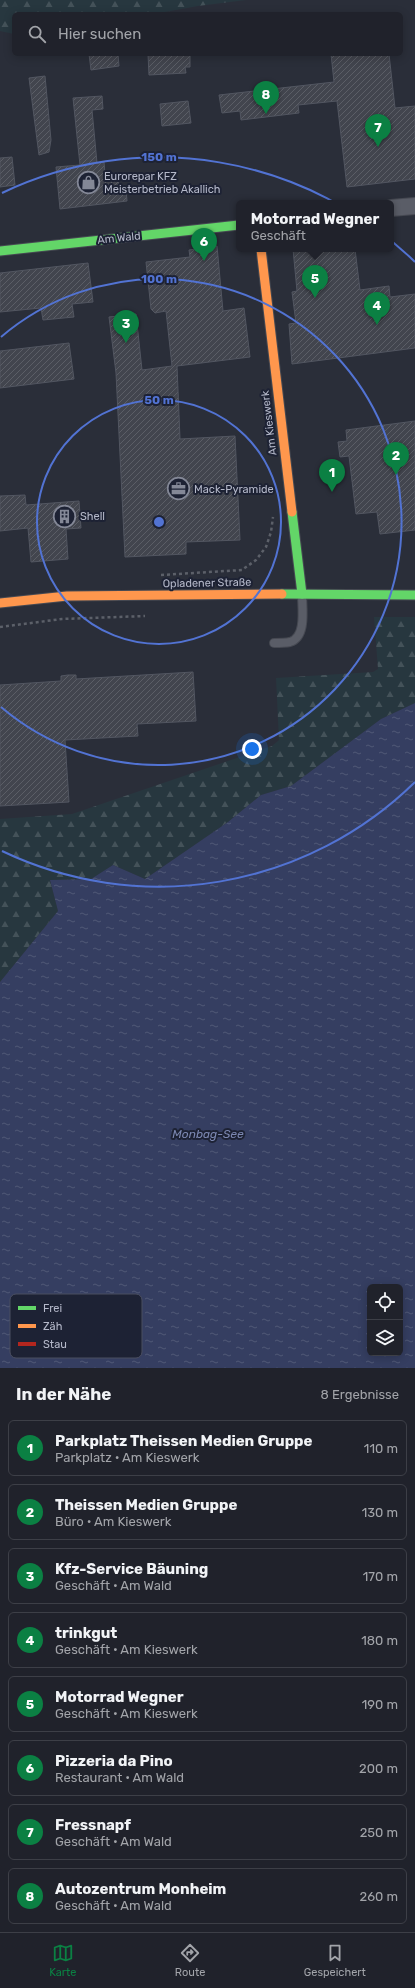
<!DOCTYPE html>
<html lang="de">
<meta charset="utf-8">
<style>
:root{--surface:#20222b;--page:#282a33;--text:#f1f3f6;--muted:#a2a4a9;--line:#3d3f47;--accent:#0b8043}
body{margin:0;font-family:Rubik,sans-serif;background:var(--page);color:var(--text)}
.controls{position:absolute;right:12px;bottom:12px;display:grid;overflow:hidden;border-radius:6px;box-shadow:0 2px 10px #0003}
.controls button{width:36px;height:36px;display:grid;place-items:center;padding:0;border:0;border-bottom:1px solid var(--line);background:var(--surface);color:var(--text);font:20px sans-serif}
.you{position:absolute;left:252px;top:749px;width:14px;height:14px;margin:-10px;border:3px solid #fff;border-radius:50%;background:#1a73e8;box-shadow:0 0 0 6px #1a73e833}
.badge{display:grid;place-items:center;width:26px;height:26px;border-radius:50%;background:var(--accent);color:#fff;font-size:13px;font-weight:700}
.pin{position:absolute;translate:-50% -33px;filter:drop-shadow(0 1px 2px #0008)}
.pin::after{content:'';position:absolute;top:21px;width:14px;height:12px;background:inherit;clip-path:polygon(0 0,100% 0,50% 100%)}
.popup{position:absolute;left:236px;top:200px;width:158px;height:52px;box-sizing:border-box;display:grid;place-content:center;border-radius:6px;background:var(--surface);filter:drop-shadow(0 1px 3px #0005);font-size:13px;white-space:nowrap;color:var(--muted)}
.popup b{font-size:15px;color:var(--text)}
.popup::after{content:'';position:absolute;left:50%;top:100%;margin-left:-8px;border:8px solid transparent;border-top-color:var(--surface)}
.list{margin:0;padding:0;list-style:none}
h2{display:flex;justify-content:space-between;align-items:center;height:52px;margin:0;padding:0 16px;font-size:17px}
h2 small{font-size:13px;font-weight:400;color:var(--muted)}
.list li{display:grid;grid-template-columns:26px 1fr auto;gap:12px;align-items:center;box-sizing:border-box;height:56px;margin:0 8px 8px;padding:0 8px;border:1px solid var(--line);border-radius:6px}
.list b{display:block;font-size:15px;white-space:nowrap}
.list p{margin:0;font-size:13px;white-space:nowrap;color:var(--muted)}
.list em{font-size:13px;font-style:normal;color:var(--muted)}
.icon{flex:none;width:22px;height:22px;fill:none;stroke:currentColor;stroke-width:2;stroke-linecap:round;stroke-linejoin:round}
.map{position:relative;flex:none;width:415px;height:1368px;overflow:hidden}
.search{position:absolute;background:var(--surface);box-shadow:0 2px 10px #0003;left:12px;right:12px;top:12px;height:44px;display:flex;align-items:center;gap:10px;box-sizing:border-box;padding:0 14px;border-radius:6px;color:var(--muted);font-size:15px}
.sheet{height:564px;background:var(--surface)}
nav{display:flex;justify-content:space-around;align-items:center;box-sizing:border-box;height:56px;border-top:1px solid var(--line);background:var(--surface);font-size:11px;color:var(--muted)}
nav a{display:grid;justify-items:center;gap:2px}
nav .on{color:var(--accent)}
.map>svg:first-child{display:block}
.forest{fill:url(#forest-firs)}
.water{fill:url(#water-ripples);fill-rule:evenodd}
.building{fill:url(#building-hatch);stroke:#525661}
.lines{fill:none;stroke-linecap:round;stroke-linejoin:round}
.lane-casing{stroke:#464952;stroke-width:10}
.street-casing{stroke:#464952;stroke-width:18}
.fast-casing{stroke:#464952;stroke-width:11}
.slow-casing{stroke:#464952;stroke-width:11}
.path{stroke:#5c6069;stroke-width:2.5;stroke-dasharray:3 3;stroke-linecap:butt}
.lane{stroke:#5a5d67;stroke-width:8}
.street{stroke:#5a5d67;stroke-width:16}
.fast{stroke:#63d668;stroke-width:9}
.slow{stroke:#ff974d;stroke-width:9}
.ring{fill:none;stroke:#5273d3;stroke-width:2}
.labels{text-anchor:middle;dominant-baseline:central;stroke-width:4;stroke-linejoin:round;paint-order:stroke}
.poi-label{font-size:11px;fill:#b5b9ca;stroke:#1d2234;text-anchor:start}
.street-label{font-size:11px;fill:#b5b9ca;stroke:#1d2234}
.water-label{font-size:12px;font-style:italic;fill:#7c88b2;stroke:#1d2234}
.key{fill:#1d2234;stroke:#4b4f61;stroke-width:1}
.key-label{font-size:11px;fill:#b5b9ca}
.centre{fill:#5273d3;stroke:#1d2234;stroke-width:2}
.ring-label{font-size:12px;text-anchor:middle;font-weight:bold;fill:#5273d3;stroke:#1d2234;stroke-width:4;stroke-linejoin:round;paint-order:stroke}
</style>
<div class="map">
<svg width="415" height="1368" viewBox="0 0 415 1368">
<defs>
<pattern id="forest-firs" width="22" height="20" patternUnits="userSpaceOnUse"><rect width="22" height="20" fill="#27373f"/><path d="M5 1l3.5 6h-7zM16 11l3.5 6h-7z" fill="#445259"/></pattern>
<pattern id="water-ripples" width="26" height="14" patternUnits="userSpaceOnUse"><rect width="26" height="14" fill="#353e61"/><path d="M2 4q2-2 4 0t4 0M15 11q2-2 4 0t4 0" fill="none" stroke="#505876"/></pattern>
<pattern id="building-hatch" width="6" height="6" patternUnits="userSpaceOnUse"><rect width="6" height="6" fill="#42454e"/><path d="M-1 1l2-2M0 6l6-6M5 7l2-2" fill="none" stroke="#5b5e66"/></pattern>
</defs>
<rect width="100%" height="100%" fill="#2a2e39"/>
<g class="forest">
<polygon points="0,0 246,0 198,6 154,14 14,14 14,34 0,31"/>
<polygon points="374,617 415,617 415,703 381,719 291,786 261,795 228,822 145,879 113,865 91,879 50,880 58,911 0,982 0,819 72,814 272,746 279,740 276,678 373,672 378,669"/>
</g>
<path class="water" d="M415,703V1368H0V982L58,911L50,880L91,879L113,865L145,879L228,822L261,795L291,786L381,719ZM370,1287H400V1353H370Z"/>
<g class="building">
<polygon points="89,54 118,54 119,66 91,70"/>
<polygon points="148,54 190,54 190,67 185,67 186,73 149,75"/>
<polygon points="331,54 389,54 395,108 415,106 415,179 347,187 337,101 298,105 299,113 241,120 240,111 222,113 219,95 334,82"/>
<polygon points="45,76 51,140 49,152 39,155 29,78"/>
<polygon points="102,96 103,109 92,110 97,163 104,162 105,174 118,173 119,190 126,189 127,201 60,209 56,167 80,165 73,98"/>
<polygon points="188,101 191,123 162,126 160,104"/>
<polygon points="12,157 15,185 0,187 0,158"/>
<polygon points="217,246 223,311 244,308 250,357 177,366 180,439 235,436 240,540 186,542 186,554 125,557 116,373 109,317 136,314 142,370 172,366 166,311 155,313 151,309 146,262 190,257 189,250"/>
<polygon points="293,249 355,249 360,290 389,286 390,297 415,294 415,348 292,364 289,324 296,323 292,292 297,291"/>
<polygon points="88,263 93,302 72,304 74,317 43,320 41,308 0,312 0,273"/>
<polygon points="69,343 74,379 0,388 0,351"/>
<polygon points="415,421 415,530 380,534 377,512 356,514 349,456 340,457 338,442 347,441 346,430"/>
<polygon points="25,495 26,505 79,501 81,528 66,529 68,559 31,562 28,528 0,531 0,496"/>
<polygon points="193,672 196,721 137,724 138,736 65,740 69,802 0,806 0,685 61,681 61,676 68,675 76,675 76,679"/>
</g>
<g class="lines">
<defs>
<path id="lane" d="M274,643C279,643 285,643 290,642C307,637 302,608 302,594"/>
<polyline id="street" points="391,208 415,206"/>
<g id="fast">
<polyline points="0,251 239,225"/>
<polyline points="292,512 302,594"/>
<polyline points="282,594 415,595"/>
</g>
<g id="slow">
<polyline points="261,249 292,512"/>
<polyline points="0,603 67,596 282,594"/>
</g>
</defs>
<use href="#lane" class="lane-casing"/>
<use href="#street" class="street-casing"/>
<use href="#fast" class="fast-casing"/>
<use href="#slow" class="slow-casing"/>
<g class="path">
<polyline points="161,575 242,570 256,560 266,547 271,532 273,517"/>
<polyline points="0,627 62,619 145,616"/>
</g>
<use href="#lane" class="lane"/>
<use href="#street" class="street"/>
<use href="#fast" class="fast"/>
<use href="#slow" class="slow"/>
</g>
<g class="ring">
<circle cx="159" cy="522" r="122"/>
<path d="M1 337A243 243 0 1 1 1 707"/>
<path d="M415 782A365 365 0 0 1 2 851M2 193A365 365 0 0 1 415 262"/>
</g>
<defs>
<symbol id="shop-ring" viewBox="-11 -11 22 22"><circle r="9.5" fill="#1d2234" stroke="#848897" stroke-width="1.5"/><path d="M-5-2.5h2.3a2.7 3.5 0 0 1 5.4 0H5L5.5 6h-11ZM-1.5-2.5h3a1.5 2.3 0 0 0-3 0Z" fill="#848897"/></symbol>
<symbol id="office-ring" viewBox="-11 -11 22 22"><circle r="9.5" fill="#1d2234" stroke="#848897" stroke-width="1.5"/><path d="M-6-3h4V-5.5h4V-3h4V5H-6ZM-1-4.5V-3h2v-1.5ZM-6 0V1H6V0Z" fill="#848897"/></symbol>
<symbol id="building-ring" viewBox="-11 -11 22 22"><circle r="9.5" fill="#1d2234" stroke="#848897" stroke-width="1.5"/><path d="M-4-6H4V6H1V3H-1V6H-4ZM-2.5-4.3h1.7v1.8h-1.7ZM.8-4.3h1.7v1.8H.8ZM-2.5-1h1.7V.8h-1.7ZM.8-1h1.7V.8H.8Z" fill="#848897"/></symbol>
</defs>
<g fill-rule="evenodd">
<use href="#shop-ring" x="76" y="170" width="25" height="25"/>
<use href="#office-ring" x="166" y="476" width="25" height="25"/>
<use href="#building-ring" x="52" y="504" width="25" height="25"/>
</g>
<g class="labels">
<g class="poi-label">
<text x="104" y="176">Eurorepar KFZ<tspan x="104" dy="13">Meisterbetrieb Akallich</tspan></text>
<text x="194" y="489">Mack-Pyramide</text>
<text x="80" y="516">Shell</text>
</g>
<g class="street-label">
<text transform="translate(119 238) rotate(-6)">Am Wald</text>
<text transform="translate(269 423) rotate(-97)">Am Kieswerk</text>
<text transform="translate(207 583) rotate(-1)">Opladener Straße</text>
</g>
<g class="water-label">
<text x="208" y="1134">Monbag-See</text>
</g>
</g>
<rect x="10" y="1294" width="132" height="64" rx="6" class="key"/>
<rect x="18" y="1306" width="18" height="4" fill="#63d668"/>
<rect x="18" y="1324" width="18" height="4" fill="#ff974d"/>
<rect x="18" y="1342" width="18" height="4" fill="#b3261e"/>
<g class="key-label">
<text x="43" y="1312">Frei</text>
<text x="43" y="1330">Zäh</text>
<text x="43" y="1348">Stau</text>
</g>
<circle cx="159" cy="522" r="6" class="centre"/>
<g class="ring-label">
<text x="159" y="161">150 m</text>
<text x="159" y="283">100 m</text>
<text x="159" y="404">50 m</text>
</g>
</svg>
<div class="controls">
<button><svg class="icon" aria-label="locate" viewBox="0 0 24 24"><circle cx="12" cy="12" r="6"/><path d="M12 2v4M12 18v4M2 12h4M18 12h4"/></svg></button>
<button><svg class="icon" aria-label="layers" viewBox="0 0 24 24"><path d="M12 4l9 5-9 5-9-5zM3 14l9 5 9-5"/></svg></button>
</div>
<div class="you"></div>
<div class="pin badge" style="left:332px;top:492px">1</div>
<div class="pin badge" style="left:396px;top:475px">2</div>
<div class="pin badge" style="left:126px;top:343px">3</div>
<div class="pin badge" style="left:377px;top:325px">4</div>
<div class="pin badge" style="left:315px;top:298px">5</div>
<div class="popup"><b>Motorrad Wegner</b>Geschäft</div>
<div class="pin badge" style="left:204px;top:261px">6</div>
<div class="pin badge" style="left:378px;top:147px">7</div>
<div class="pin badge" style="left:266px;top:114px">8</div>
<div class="search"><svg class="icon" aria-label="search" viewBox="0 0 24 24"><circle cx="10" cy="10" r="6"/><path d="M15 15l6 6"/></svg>Hier suchen</div>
</div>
<section class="sheet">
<h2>In der Nähe<small>8 Ergebnisse</small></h2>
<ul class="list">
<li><span class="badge">1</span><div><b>Parkplatz Theissen Medien Gruppe</b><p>Parkplatz · Am Kieswerk</p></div><em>110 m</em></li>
<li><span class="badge">2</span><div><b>Theissen Medien Gruppe</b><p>Büro · Am Kieswerk</p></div><em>130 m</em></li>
<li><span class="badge">3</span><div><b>Kfz-Service Bäuning</b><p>Geschäft · Am Wald</p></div><em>170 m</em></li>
<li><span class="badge">4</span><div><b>trinkgut</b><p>Geschäft · Am Kieswerk</p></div><em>180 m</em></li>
<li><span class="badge">5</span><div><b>Motorrad Wegner</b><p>Geschäft · Am Kieswerk</p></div><em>190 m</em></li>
<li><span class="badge">6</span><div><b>Pizzeria da Pino</b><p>Restaurant · Am Wald</p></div><em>200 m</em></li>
<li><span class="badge">7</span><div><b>Fressnapf</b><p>Geschäft · Am Wald</p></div><em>250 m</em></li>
<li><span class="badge">8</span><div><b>Autozentrum Monheim</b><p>Geschäft · Am Wald</p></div><em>260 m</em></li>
</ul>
</section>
<nav>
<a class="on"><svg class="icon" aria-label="map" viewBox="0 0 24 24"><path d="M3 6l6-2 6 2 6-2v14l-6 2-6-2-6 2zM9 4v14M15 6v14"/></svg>Karte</a>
<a><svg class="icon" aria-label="directions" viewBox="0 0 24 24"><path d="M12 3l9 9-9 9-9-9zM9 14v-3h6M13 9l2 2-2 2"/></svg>Route</a>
<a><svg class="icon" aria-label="saved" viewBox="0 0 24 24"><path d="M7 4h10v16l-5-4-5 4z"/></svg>Gespeichert</a>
</nav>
